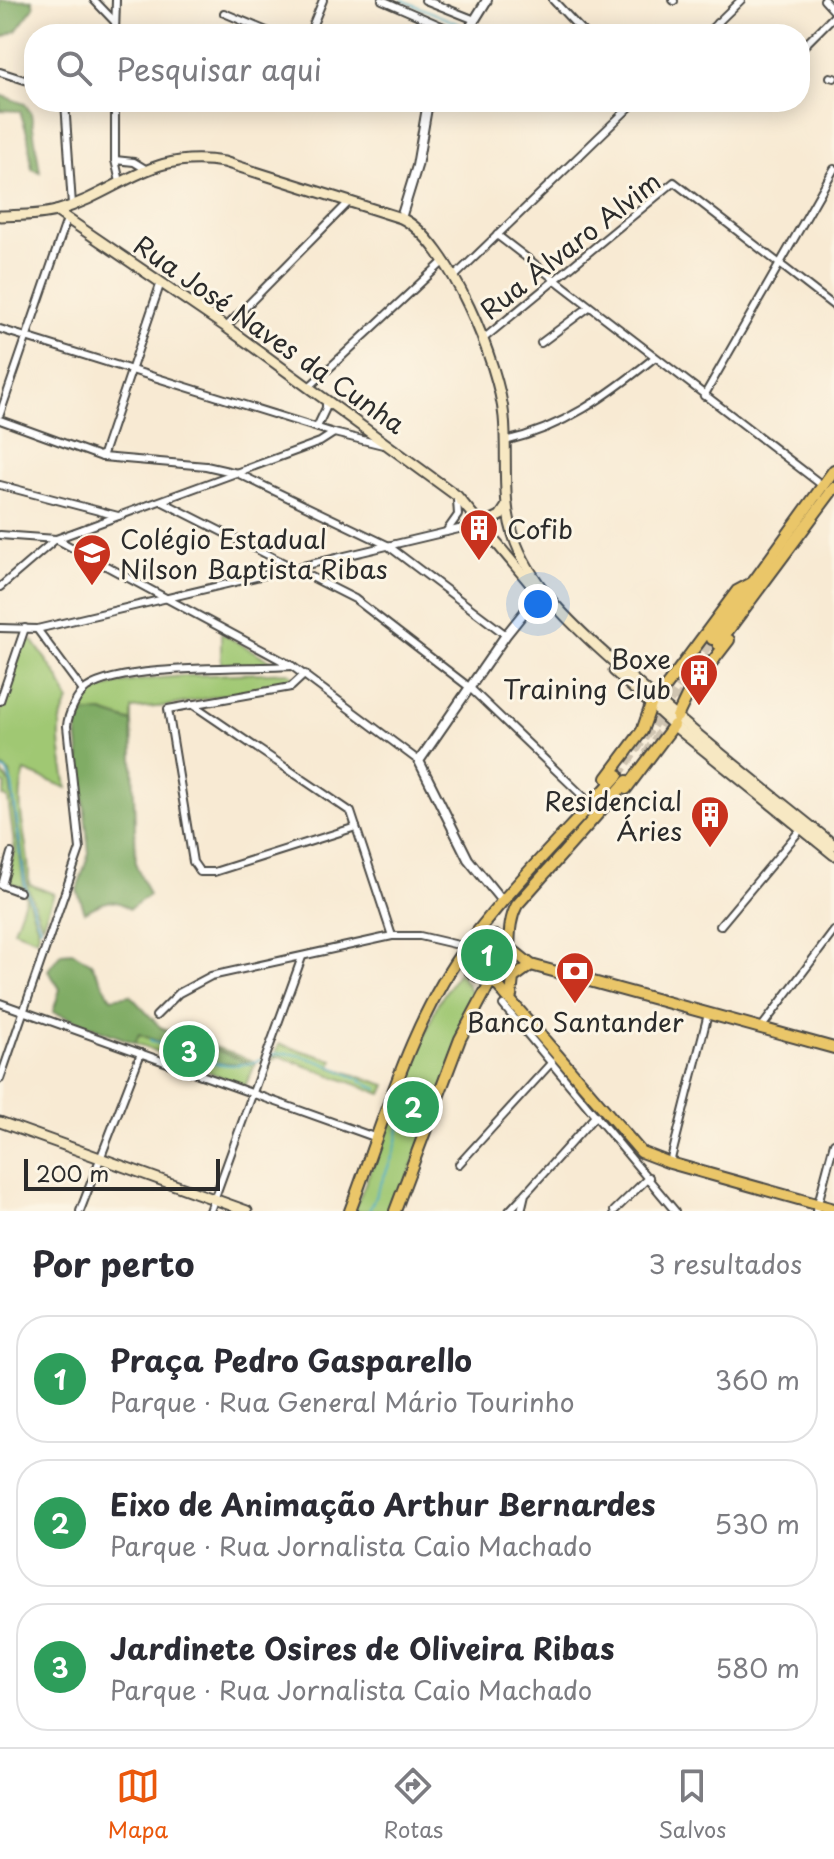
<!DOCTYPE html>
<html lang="pt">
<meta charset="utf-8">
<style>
:root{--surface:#fff;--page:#f2f2f3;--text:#2b2b33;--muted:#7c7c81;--line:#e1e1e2;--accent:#ea580c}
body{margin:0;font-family:"Playpen Sans",sans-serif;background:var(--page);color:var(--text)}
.scale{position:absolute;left:24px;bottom:20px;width:196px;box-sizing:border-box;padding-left:8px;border:4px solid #2b2b2b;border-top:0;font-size:22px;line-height:28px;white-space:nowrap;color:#2b2b2b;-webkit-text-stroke:6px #fcf5e5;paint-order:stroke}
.you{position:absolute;left:538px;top:604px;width:28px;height:28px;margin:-20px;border:6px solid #fff;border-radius:50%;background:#1a73e8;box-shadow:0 0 0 12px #1a73e833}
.badge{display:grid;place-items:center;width:52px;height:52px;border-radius:50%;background:var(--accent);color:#fff;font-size:26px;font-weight:700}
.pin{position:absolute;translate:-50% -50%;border:4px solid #fff;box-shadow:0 2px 8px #0006}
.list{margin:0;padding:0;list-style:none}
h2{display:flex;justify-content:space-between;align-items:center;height:104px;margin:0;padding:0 32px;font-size:34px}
h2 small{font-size:26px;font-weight:400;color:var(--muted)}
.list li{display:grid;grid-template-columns:52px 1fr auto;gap:24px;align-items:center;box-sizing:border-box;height:128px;margin:0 16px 16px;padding:0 16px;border:2px solid var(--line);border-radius:32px}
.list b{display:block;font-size:30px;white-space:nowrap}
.list p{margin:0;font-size:26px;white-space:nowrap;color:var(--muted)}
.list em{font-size:26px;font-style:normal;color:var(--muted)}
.icon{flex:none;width:44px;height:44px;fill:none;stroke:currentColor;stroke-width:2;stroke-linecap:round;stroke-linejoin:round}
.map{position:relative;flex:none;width:834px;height:1211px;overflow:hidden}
.search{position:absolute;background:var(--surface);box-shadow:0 4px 20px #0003;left:24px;right:24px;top:24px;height:88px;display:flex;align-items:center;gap:20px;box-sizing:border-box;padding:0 28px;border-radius:32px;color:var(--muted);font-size:30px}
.sheet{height:536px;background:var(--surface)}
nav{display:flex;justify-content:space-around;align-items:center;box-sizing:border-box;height:112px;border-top:2px solid var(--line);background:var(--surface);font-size:22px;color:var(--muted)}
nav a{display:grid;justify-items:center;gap:4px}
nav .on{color:var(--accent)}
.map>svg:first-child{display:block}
.green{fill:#a0c873;stroke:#667a4f;stroke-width:2}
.forest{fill:#80ac65;stroke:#566c48;stroke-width:2}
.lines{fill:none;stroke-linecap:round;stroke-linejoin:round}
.stream{stroke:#44abc4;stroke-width:2}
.primary-tunnel{stroke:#cfc4b1;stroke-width:10;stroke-dasharray:10 5;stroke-linecap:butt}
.minor-casing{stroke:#4a4844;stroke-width:10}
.tertiary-casing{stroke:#4a4844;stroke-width:12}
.secondary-casing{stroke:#4a4844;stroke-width:13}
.primary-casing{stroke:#4a4844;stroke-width:14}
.minor{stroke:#fff;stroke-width:6}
.tertiary{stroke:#fff;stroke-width:8}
.secondary{stroke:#f7e8c3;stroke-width:9}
.primary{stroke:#eac669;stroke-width:10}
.labels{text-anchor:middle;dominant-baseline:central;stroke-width:6;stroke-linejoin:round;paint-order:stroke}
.street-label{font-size:26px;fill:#2b2b2b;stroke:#fcf5e5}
.poi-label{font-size:26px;fill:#2b2b2b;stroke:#fcf5e5;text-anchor:start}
</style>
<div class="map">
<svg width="834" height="1211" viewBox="0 0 834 1211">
<rect width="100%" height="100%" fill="#fcf5e5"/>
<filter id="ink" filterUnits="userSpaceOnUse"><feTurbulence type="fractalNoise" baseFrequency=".0125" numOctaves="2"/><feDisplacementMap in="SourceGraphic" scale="16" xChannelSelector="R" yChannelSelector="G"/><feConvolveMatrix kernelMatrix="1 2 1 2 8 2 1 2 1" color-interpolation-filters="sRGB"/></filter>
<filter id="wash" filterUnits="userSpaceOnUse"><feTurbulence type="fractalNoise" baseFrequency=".006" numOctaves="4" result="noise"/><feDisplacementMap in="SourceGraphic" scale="32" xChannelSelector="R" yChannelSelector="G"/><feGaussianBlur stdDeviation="1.8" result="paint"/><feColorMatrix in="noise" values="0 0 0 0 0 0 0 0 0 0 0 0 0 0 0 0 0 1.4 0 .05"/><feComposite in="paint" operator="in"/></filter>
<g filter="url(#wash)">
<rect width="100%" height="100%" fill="#f8ead3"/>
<g class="green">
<polygon points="221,633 276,664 221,667"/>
<path d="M25,639L33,641L58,677L69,701C52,725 63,760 67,788L25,771C12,810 31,844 29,884L54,894L42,925L27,886L10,773L0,766V713Z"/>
<path d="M288,672L297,680L168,706L132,709V722L102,712L83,714L76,722C79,712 82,701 91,695C121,672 246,675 288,672Z"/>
<polygon points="0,771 10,783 24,887 39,932 37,939 14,930 26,897 21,887 6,881 15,851 8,799 3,796 6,785 0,782"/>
<circle cx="487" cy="956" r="16"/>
<polygon points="459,971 476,1001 395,1211 354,1211 437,1005"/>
<polygon points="144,1021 256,1062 245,1086 135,1043"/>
<polygon points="279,1044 333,1060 331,1067 386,1085 382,1094 279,1056 273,1060"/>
</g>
<g class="forest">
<polygon points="0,0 32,0 34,7 16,31 0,39"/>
<polygon points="0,95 25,104 31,113 40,172 32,169 28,136 20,111 0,110"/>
<path d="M102,712L132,722L136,865L149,895L129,909C113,895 101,903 85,912L77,890L89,853L76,722L83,714Z"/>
<polygon points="73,952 91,963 111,998 130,995 161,1028 252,1064 211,1063 139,1034 135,1043 53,1012 60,989 48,970 61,953"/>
</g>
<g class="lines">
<g class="stream">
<polyline points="402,0 464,26"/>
<polyline points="475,31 481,34"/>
<polyline points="0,768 7,772 12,784 25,886 40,928"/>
<path d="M150,1040C184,1053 225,1076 262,1059"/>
<path d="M268,1056C295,1044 352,1076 378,1089"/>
<path d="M369,1211C379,1184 407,1139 397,1111"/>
</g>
</g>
</g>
<g filter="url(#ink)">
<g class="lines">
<g class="primary-tunnel">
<polyline points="696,676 718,644"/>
<polyline points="647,754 686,689"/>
<polyline points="618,775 712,639"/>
</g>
<defs>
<g id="minor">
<polyline points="94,0 115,22"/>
<polyline points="382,0 460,34"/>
<polyline points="425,0 475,20"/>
<polyline points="553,0 585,34"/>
<polyline points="673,0 674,1"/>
<polyline points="824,0 834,11"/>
<polyline points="224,13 274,34"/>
<polyline points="717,23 727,34"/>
<polyline points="115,34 116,0"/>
<polyline points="309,34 323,0"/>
<polyline points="706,34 741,0"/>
<polyline points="800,50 834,16"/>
<polyline points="0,72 34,83"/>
<polyline points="830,77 834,78"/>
<polyline points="65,102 72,205"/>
<polyline points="115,160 115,102"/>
<polyline points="120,182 115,160 134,162 147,170"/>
<polyline points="497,235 822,485"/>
<polyline points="454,277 635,102"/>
<polyline points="226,327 348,203"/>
<polyline points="0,329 334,433 383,445"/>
<polyline points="482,340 674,182 834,306"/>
<polyline points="541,343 589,307"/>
<polyline points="308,388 444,261"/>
<polyline points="704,396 834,169"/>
<polyline points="0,414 67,219"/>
<polyline points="0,420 102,457 206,466 237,473 387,545 506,635"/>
<polyline points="317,427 326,408 326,400"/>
<path d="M505,441C563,428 608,395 654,358"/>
<polyline points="102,457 161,282"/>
<polyline points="0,485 118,516"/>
<polyline points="163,502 355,599 469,687 587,800"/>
<polyline points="446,532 458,515 457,500"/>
<polyline points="0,535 56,539 292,666 419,761"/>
<polyline points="0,587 56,539 320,442 334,433"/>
<polyline points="0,628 37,629 480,524"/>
<polyline points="37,629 83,691"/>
<polyline points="305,674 291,687 168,709 193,862 200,872 214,872 356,827"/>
<polyline points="0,701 25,628"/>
<polyline points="192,704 351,812 392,936"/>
<polyline points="1,885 20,892"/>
<polyline points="2,885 11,853"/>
<polyline points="720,926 801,829"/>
<polyline points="0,1003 377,1138"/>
<polyline points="503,1005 675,1211"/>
<polyline points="156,1016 179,993 211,976 392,936 420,936 467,947"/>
<polyline points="761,1028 834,931"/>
<path d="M0,1079L80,849L67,726C68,714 77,695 87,688C125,664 244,669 292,666"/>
<polyline points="670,1163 708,1014"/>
<polyline points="459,1164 552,1062"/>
<polyline points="80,1211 141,1053"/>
<polyline points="210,1211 302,957"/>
<polyline points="509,1211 523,1196"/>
<polyline points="521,1211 525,1194 596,1115"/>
<polyline points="614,1211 649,1177"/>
<polyline points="816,1211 834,1143"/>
</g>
<g id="tertiary">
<polyline points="466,34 487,0"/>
<polyline points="401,218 417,166 428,102"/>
<polyline points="502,901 468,859 419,761 506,635 542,590"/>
</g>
<g id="secondary">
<polyline points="56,211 226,327 457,496 534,588"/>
<path d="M0,216C19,215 38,216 56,211C122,192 149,149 224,162L401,218C450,241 499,365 504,417C508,459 500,502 516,543C538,599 590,640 633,679C698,737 767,791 834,845"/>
<polyline points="483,524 500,516 506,507"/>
<polyline points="614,671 678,729 834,855"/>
<polyline points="0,1122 247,1211"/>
</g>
<g id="primary">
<polyline points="712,639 834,470"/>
<polyline points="718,644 834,488"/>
<polyline points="656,700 737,591 752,583"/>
<polyline points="677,717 689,692 729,640"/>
<polyline points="607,778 642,731 651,705"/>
<polyline points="626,789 674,725"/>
<polyline points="475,938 495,936 531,965 834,1048"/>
<path d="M466,949C462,966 471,977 488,979L504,972C514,955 504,929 517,905L627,781"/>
<polyline points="492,979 641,1152 670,1163 834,1209"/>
<polyline points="511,996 513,978 531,965"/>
<path d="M350,1211C384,1121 410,1022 468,944C513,884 568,831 618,775"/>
<polyline points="395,1211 460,1039 492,979"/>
</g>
</defs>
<use href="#minor" class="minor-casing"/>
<use href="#tertiary" class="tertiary-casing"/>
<use href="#secondary" class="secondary-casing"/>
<use href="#primary" class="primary-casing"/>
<use href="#minor" class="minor"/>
<use href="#tertiary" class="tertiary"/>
<use href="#secondary" class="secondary"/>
<use href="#primary" class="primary"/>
</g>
</g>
<defs>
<symbol id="building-pin" viewBox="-11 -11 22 30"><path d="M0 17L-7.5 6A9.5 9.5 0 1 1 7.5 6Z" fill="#c8321e" stroke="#fcf5e5"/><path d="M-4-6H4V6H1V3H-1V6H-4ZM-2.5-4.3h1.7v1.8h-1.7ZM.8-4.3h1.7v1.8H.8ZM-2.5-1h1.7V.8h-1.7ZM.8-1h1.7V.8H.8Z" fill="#fff"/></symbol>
<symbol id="school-pin" viewBox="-11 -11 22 30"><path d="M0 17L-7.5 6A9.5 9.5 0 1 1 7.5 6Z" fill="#c8321e" stroke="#fcf5e5"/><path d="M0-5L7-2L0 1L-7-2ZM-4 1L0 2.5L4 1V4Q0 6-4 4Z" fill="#fff"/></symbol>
<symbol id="bank-pin" viewBox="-11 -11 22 30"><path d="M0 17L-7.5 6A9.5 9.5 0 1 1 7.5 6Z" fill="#c8321e" stroke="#fcf5e5"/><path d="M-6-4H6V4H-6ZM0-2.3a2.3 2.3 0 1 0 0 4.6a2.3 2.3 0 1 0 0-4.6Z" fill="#fff"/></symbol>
</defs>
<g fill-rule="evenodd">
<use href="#building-pin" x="457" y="506" width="44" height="60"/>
<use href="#school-pin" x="70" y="531" width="44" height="60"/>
<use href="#building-pin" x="677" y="651" width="44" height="60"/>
<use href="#building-pin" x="688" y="793" width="44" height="60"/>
<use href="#bank-pin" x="553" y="949" width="44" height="60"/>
</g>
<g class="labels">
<g class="street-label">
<text transform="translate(570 245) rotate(-38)">Rua Álvaro Alvim</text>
<text transform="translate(270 334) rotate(35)">Rua José Naves da Cunha</text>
</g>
<g class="poi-label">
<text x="507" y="528">Cofib</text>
<text x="120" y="538">Colégio Estadual<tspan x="120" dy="30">Nilson Baptista Ribas</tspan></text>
<text x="671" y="658" text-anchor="end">Boxe<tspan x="671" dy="30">Training Club</tspan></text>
<text x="682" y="800" text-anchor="end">Residencial<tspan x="682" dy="30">Áries</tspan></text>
<text x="575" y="1021" text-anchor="middle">Banco Santander</text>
</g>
</g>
</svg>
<div class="scale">200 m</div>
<div class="you"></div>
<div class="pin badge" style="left:487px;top:955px;background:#2e9e5b">1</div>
<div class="pin badge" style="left:413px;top:1107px;background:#2e9e5b">2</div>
<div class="pin badge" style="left:189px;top:1051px;background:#2e9e5b">3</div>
<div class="search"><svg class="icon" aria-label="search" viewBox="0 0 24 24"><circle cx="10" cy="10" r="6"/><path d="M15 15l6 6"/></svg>Pesquisar aqui</div>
</div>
<section class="sheet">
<h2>Por perto<small>3 resultados</small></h2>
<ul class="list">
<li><span class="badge" style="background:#2e9e5b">1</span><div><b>Praça Pedro Gasparello</b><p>Parque · Rua General Mário Tourinho</p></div><em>360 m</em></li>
<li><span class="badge" style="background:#2e9e5b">2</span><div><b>Eixo de Animação Arthur Bernardes</b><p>Parque · Rua Jornalista Caio Machado</p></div><em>530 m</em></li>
<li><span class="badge" style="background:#2e9e5b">3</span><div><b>Jardinete Osires de Oliveira Ribas</b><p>Parque · Rua Jornalista Caio Machado</p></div><em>580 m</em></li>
</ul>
</section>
<nav>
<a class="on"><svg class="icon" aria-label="map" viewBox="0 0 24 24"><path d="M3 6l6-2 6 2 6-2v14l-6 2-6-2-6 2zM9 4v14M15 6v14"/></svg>Mapa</a>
<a><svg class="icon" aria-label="directions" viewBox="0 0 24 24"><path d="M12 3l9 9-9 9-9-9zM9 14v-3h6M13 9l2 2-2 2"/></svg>Rotas</a>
<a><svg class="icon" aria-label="saved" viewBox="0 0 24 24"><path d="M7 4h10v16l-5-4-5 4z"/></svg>Salvos</a>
</nav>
